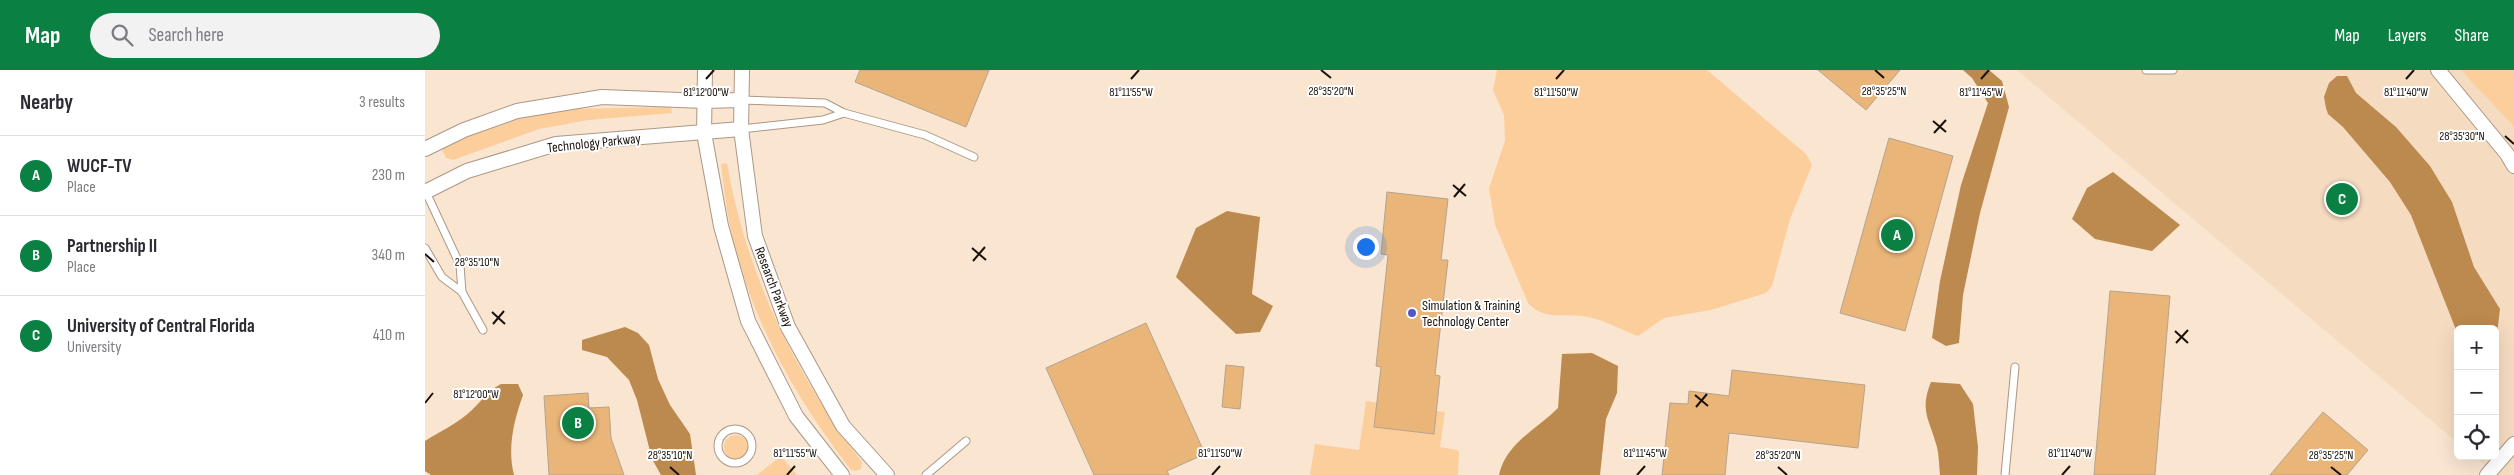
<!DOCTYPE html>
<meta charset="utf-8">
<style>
:root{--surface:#fff;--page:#f2f2f3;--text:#2b2b33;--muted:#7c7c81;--line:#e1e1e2;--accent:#0b8043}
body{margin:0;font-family:"Sofia Sans Condensed",sans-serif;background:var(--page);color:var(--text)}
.controls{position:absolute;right:15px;bottom:15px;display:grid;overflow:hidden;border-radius:8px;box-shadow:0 5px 20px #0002}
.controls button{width:45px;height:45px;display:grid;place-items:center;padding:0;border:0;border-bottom:1px solid var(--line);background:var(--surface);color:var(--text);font:25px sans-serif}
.you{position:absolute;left:940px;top:176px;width:18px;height:18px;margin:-12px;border:4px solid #fff;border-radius:50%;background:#1a73e8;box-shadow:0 0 0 8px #1a73e833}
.badge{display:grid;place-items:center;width:32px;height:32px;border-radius:50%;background:var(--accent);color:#fff;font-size:16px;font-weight:700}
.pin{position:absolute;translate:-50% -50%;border:2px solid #fff;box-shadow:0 1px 5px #0006}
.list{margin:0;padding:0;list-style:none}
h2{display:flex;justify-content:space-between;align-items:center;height:65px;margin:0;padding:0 20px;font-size:21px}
h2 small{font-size:16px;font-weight:400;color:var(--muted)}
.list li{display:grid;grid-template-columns:32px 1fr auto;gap:15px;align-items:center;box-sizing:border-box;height:80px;padding:0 20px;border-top:1px solid var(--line)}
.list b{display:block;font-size:19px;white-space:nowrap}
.list p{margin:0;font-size:16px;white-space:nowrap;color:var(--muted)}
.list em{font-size:16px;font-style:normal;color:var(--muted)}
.icon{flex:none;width:28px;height:28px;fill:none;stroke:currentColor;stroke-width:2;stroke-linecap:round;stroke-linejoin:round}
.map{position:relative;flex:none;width:2089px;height:405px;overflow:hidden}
header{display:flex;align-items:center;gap:30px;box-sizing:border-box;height:70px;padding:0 25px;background:var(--accent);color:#fff}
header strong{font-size:24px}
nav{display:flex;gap:28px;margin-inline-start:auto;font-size:18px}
.search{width:350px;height:45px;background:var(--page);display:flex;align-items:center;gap:12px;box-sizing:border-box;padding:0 18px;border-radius:28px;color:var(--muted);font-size:19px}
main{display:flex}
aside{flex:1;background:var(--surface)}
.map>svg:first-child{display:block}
.built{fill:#f5dbc0}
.green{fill:#fcce9c}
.water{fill:#bc894e}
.building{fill:#eab579;stroke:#b5a38f}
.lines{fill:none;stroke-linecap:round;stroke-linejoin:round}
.service-casing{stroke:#ab9885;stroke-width:9}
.minor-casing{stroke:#ab9885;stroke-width:16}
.service{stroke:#fff;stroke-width:7}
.minor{stroke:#fff;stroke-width:14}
.ticks{fill:none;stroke:#18110a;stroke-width:2}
.poi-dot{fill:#5654cb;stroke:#fff;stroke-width:2}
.labels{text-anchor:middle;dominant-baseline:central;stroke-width:4;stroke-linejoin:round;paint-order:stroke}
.street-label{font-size:14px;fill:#18110a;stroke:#fff}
.poi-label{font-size:14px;fill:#18110a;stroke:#fff;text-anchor:start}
.ticks-label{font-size:12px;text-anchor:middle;fill:#18110a;stroke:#fff;stroke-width:4;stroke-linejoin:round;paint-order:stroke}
</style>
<header>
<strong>Map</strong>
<div class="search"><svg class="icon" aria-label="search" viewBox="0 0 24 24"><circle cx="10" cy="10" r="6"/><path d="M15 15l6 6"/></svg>Search here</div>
<nav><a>Map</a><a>Layers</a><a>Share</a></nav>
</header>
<main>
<aside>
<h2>Nearby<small>3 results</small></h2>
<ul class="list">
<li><span class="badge">A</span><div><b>WUCF-TV</b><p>Place</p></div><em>230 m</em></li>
<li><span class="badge">B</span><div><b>Partnership II</b><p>Place</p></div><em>340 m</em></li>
<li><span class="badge">C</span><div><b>University of Central Florida</b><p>University</p></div><em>410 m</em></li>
</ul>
</aside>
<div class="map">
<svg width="2089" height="405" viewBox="0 0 2089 405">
<rect width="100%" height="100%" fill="#f9e5d0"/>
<polygon class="built" points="1592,0 2089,0 2089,405 2071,405 2049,386 2070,386 2070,259 2033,259 2033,373"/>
<g class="green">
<path d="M1072,0H1282L1381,84L1387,95L1365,149L1347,216L1341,223L1286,240L1239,248L1213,266C1196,260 1176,248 1158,246C1137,243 1119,251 1103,233L1070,155L1064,118L1080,71L1079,45L1068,20Z"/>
<polygon points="2037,0 2089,0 2089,56 2043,8"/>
<polygon points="246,37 247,43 163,50 114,59 28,90 21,88 17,80 21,73 85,50 139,39"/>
<path d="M302,93C321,203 369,303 437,392L436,399L431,401L426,400C377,337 337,269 314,192C304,161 300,127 296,94Z"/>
<polygon points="941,331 1020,342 1015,377 1032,380 1034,382 1033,405 885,405 890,374 934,380"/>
<circle cx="311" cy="377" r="12"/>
<polygon points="356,386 372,405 332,405"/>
</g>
<g class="water">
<polygon points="1538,0 1564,0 1577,11 1584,37 1555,143 1538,225 1534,273 1521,276 1507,268 1515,211 1536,115 1563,33 1547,8"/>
<polygon points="1912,6 1922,6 1931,23 1971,57 2005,96 2027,132 2049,197 2075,239 2070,280 2070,259 2033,259 2033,265 1986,145 1965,112 1918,57 1903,44 1901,38 1899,27 1904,13"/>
<polygon points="1688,102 1755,155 1727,181 1670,169 1647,149 1662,118"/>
<polygon points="802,141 835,147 827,224 848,236 835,262 811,264 751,207 771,158"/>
<polygon points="200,257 213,263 224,275 233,309 245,335 265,364 271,405 236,405 227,389 212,330 204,310 182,287 157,280 157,270"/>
<path d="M1167,283L1193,296L1192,323L1181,349L1175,405H1074C1081,373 1111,360 1133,338L1137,284Z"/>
<path d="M1506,312L1535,314L1548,334L1553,377L1552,405H1515C1514,396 1514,386 1512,377C1505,350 1494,341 1506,312Z"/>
<path d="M76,314H93L98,325C89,350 82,378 89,405H6L0,401V371C16,361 33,353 47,340C60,328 58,324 76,314Z"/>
</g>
<g class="building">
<polygon points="435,0 564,0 541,57 430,12"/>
<polygon points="1393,0 1475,0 1441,40"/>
<polygon points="1464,68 1528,86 1480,261 1415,243"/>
<polygon points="962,122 1023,129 1016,190 1023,190 1010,305 1015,306 1009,364 949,357 956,297 951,296 963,185 956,184"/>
<polygon points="1685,221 1745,226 1730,405 1669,405"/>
<polygon points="721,253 780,384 742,401 744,405 669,405 621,298"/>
<polygon points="801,295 819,297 815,339 797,337"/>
<polygon points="1307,300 1440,315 1433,378 1304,363 1300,405 1237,405 1245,333 1263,334 1264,321 1304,326"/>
<polygon points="163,323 164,338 184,337 186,368 199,405 124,405 119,326"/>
<polygon points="1898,342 1943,380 1922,405 1845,405"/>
</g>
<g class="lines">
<defs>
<g id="service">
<polyline points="1721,0 1748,0"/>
<polyline points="316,30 400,33 419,43 500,65 549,87"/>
<polyline points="316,59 398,50 419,43"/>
<polyline points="0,120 35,195 37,222"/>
<polyline points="0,178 17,207 37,222 58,260"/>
<circle cx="310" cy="376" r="17"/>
<polyline points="501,405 541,371"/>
<polyline points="1580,405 1590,297"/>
</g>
<g id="minor">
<polyline points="280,0 279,63 296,156 323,251 371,346 417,405"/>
<polyline points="317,0 316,59 330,166 363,257 418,356 462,405"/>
<polyline points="2013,0 2082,84 2089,96"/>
<polyline points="0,79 39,60 92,41 177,27 280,31 316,30"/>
<polyline points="0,122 42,101 131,74 316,59"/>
<polyline points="2062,405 2089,374"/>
</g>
</defs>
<use href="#service" class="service-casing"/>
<use href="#minor" class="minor-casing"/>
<use href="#service" class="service"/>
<use href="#minor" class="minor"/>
</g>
<path class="ticks" d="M896,0L906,8M1450,0L1459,8M281,9L289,0M706,9L714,0M1131,9L1139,0M1556,9L1564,0M1981,9L1989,0M1508,51L1521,62M1509,63L1521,50M2080,66L2089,74M1028,115L1041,126M1029,127L1040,114M547,178L561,190M0,184L9,192M548,191L560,177M67,242L80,254M68,254L79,241M1750,261L1763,273M1751,273L1763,260M1270,325L1283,336M0,333L8,323M1271,337L1282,324M245,397L254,405M1353,397L1362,405M1906,397L1916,405M362,405L370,396M787,405L795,396M1212,405L1220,396M1637,405L1645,396"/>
<circle class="poi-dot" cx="987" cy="243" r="5"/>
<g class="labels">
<g class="street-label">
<text transform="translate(169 73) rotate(-6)">Technology Parkway</text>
<text transform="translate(349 217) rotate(69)">Research Parkway</text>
</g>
<g class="poi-label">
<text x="997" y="235">Simulation &amp; Training<tspan x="997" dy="16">Technology Center</tspan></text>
</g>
</g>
<g class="ticks-label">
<text x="906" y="25">28°35'20"N</text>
<text x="1459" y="25">28°35'25"N</text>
<text x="281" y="26">81°12'00"W</text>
<text x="706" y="26">81°11'55"W</text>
<text x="1131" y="26">81°11'50"W</text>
<text x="1556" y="26">81°11'45"W</text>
<text x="1981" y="26">81°11'40"W</text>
<text x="2037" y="70">28°35'30"N</text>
<text x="52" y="196">28°35'10"N</text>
<text x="51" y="328">81°12'00"W</text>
<text x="370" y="387">81°11'55"W</text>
<text x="795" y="387">81°11'50"W</text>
<text x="1220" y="387">81°11'45"W</text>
<text x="1645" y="387">81°11'40"W</text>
<text x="245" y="389">28°35'10"N</text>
<text x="1353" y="389">28°35'20"N</text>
<text x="1906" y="389">28°35'25"N</text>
</g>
</svg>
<div class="controls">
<button>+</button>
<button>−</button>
<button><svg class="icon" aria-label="locate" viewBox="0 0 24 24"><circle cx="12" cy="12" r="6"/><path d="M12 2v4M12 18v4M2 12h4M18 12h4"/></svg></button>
</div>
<div class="you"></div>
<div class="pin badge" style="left:1472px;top:165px">A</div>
<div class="pin badge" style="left:153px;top:353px">B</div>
<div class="pin badge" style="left:1917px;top:129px">C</div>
</div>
</main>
